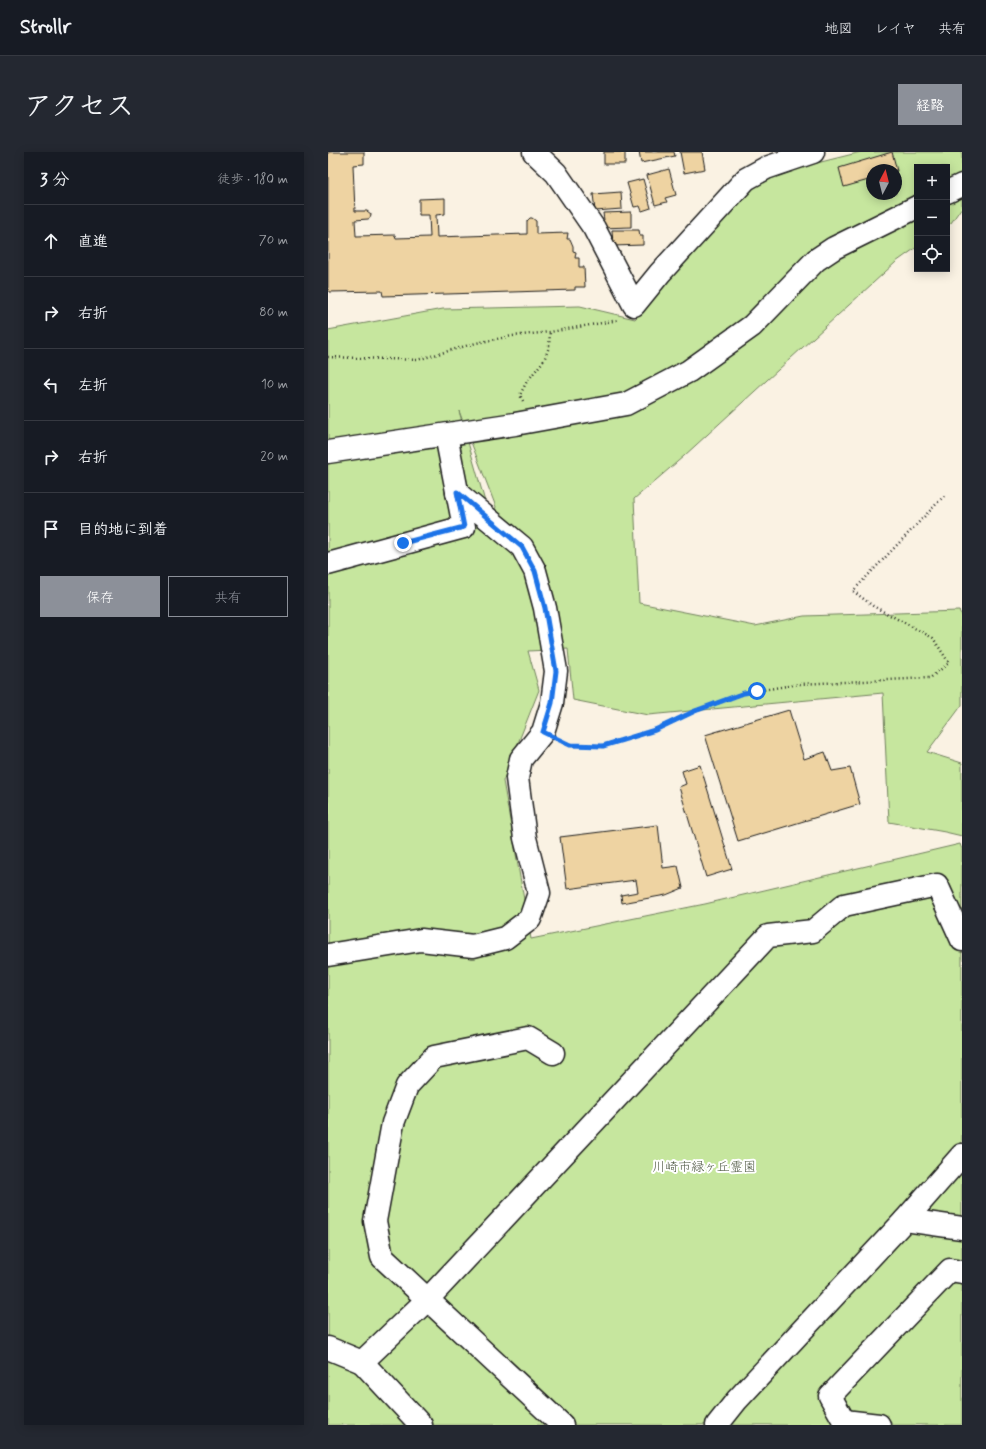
<!DOCTYPE html>
<html lang="ja">
<meta charset="utf-8">
<style>
:root{--surface:#171b24;--page:#242831;--text:#f1f3f6;--muted:#9ea1a6;--line:#363941;--accent:#8c9099}
body{margin:0;font-family:Mynerve,"Klee One",sans-serif;background:var(--page);color:var(--text)}
.controls{position:absolute;right:12px;top:12px;display:grid;overflow:hidden;border-radius:0px;box-shadow:0 2px 10px #0003}
.controls button{width:36px;height:36px;display:grid;place-items:center;padding:0;border:0;border-bottom:1px solid var(--line);background:var(--surface);color:var(--text);font:20px sans-serif}
.compass{position:absolute;left:538px;top:12px;width:36px;height:36px;border-radius:50%;background:var(--surface);box-shadow:0 2px 10px #0003;rotate:7deg}
.stop{position:absolute;width:12px;height:12px;margin:-9px;border:3px solid #1a73e8;border-radius:50%;background:#fff}
.stop.end{background:#1a73e8;border-color:#fff;box-shadow:0 1px 4px #0008}
.list{margin:0;padding:0;list-style:none}
h2{display:flex;justify-content:space-between;align-items:center;height:52px;margin:0;padding:0 16px;font-size:17px}
h2 small{font-size:13px;font-weight:400;color:var(--muted)}
.list li{display:grid;grid-template-columns:26px 1fr auto;gap:12px;align-items:center;box-sizing:border-box;height:72px;padding:0 16px;border-top:1px solid var(--line)}
.list b{display:block;font-size:15px;white-space:nowrap}
.list em{font-size:13px;font-style:normal;color:var(--muted)}
.actions{display:flex;gap:8px;padding:12px 16px}
.actions a{flex:1;padding:9px 0;border:1px solid var(--accent);border-radius:0px;text-align:center;font-size:14px;color:var(--accent)}
.actions .main{background:var(--accent);color:#fff}
.icon{flex:none;width:22px;height:22px;fill:none;stroke:currentColor;stroke-width:2;stroke-linecap:round;stroke-linejoin:round}
.map{position:relative;flex:none;width:634px;height:1273px;overflow:hidden;border-radius:0px}
header{display:flex;align-items:center;gap:24px;box-sizing:border-box;height:56px;padding:0 20px;background:var(--surface);border-bottom:1px solid var(--line)}
header strong{font-size:19px}
nav{display:flex;gap:22px;margin-inline-start:auto;font-size:14px}
.intro{display:flex;align-items:center;justify-content:space-between;box-sizing:border-box;height:96px;padding:0 24px}
h1{margin:0;font-size:28px}
.button{padding:10px 18px;border-radius:0px;background:var(--accent);color:#fff;font-size:14px;font-weight:700}
main{display:flex;gap:24px;padding:0 24px}
aside{flex:1;background:var(--surface);border-radius:0px;box-shadow:0 2px 10px #0003}
.map>svg:first-child{display:block}
.green{fill:#c6e69e;stroke:#71815d;fill-rule:evenodd}
.building{fill:#eed3a2;stroke:#1c1c1c}
.lines{fill:none;stroke-linecap:round;stroke-linejoin:round}
.minor-casing{stroke:#1c1c1c;stroke-width:25}
.path{stroke:#1c1c1c;stroke-width:2.5;stroke-dasharray:1 3;stroke-linecap:butt}
.minor{stroke:#fff;stroke-width:22}
.route{stroke:#1a73e8;stroke-width:5}
.labels{text-anchor:middle;dominant-baseline:central;stroke-width:4;stroke-linejoin:round;paint-order:stroke}
.park-label{font-size:13px;fill:#4f5943;stroke:#fff}
</style>
<header>
<strong>Strollr</strong>
<nav><a>地図</a><a>レイヤ</a><a>共有</a></nav>
</header>
<div class="intro"><h1>アクセス</h1><a class="button">経路</a></div>
<main>
<aside>
<h2>3 分<small>徒歩 · 180 m</small></h2>
<ul class="list">
<li><svg class="icon" aria-label="ahead" viewBox="0 0 24 24"><path d="M12 20V5M6 11l6-6 6 6"/></svg><div><b>直進</b></div><em>70 m</em></li>
<li><svg class="icon" aria-label="right" viewBox="0 0 24 24"><path d="M7 20v-9h11M14 6l5 5-5 5"/></svg><div><b>右折</b></div><em>80 m</em></li>
<li><svg class="icon" aria-label="left" viewBox="0 0 24 24"><path d="M17 20v-9H6M10 6l-5 5 5 5"/></svg><div><b>左折</b></div><em>10 m</em></li>
<li><svg class="icon" aria-label="right" viewBox="0 0 24 24"><path d="M7 20v-9h11M14 6l5 5-5 5"/></svg><div><b>右折</b></div><em>20 m</em></li>
<li><svg class="icon" aria-label="arrive" viewBox="0 0 24 24"><path d="M6 21V4h12l-3 4 3 4H6"/></svg><div><b>目的地に到着</b></div></li>
</ul>
<div class="actions"><a class="main">保存</a><a>共有</a></div>
</aside>
<div class="map">
<svg width="634" height="1273" viewBox="0 0 634 1273">
<rect width="100%" height="100%" fill="#faf2e3"/>
<filter id="ink" filterUnits="userSpaceOnUse"><feTurbulence type="fractalNoise" baseFrequency=".025" numOctaves="2"/><feDisplacementMap in="SourceGraphic" scale="8" xChannelSelector="R" yChannelSelector="G"/><feConvolveMatrix kernelMatrix="1 2 1 2 8 2 1 2 1" color-interpolation-filters="sRGB"/></filter>
<g filter="url(#ink)">
<path class="green" d="M533,0H634V55L623,71L619,73V15H589V95L568,110L356,304L306,347L311,451L427,474L476,464L631,459L634,463V553L599,600L634,611V684L617,680L561,670L555,541L320,563L245,548L240,497L200,499L211,538L175,629L203,787L377,752L632,692L634,697V1273H0V178L115,157L252,154L307,167L375,86L414,43L441,23ZM544,18H568V42H544ZM131,259L168,355L162,367Z"/>
<g class="building">
<polygon points="0,0 36,0 36,12 25,13 27,59 39,59 43,62 42,66 40,67 27,68 28,84 67,83 68,86 102,85 101,63 91,63 91,47 117,46 117,62 108,63 109,85 199,82 199,69 202,66 204,66 208,69 208,82 240,81 239,87 242,87 245,94 245,99 248,100 247,106 251,106 251,115 256,115 257,135 247,135 247,138 55,144 54,139 1,140 0,137"/>
<rect x="276" y="0" width="21" height="12"/>
<polygon points="311,0 346,0 347,4 313,11"/>
<polygon points="352,0 374,0 377,17 356,21"/>
<polygon points="564,0 569,19 568,20 568,18 544,18 544,27 516,35 511,16"/>
<polygon points="341,17 348,43 337,46 339,50 327,53 319,23"/>
<polygon points="315,27 323,56 314,59 312,54 306,55 299,31"/>
<polygon points="293,40 294,57 267,59 265,42"/>
<polygon points="303,60 303,75 273,76 273,68 276,68 275,61"/>
<polygon points="284,78 311,78 312,84 315,84 315,93 285,94"/>
<polygon points="461,558 476,607 497,600 504,619 522,616 532,652 410,689 377,583"/>
<polygon points="372,613 404,717 378,725 351,635 358,632 354,619"/>
<polygon points="330,673 335,716 350,714 355,736 338,743 294,751 293,743 310,740 308,728 239,737 232,685"/>
</g>
<g class="lines">
<defs>
<g id="minor">
<polyline points="206,0 228,21 266,76 306,153 332,121 418,27 438,16 485,0"/>
<polyline points="619,40 634,33"/>
<polyline points="0,300 187,272 298,252 361,219 424,174 488,108 506,96 589,55"/>
<polyline points="0,412 136,375 118,283"/>
<polyline points="0,803 93,788 145,794 177,786 202,767 211,741 197,686 189,626 193,607 215,580 224,551 228,519 217,456 207,419 194,395 129,341"/>
<polyline points="225,901 200,886 106,905 79,934 65,971 47,1069 54,1105 234,1273"/>
<polyline points="577,1068 634,1076"/>
<polyline points="0,1196 34,1210 99,1148 440,784 485,779 516,753 609,733 634,788"/>
<polyline points="34,1210 93,1273"/>
<polyline points="516,1269 551,1273"/>
<polyline points="389,1273 409,1248 577,1068 634,1003"/>
<polyline points="516,1273 516,1269 502,1244 622,1118 634,1120"/>
</g>
</defs>
<use href="#minor" class="minor-casing"/>
<g class="path">
<polyline points="0,205 89,208 148,191 184,184 222,180 291,168"/>
<polyline points="195,249 192,243 198,231 216,208 221,195 222,180"/>
<polyline points="235,590 242,593 275,594 327,578 367,559 416,541 471,532 602,526 621,511 605,486 545,454 525,439 616,344"/>
</g>
<use href="#minor" class="minor"/>
</g>
</g>
<g class="lines" filter="url(#ink)">
<polyline class="route" points="75,391 136,375 129,340 194,395 207,419 217,456 228,519 224,551 215,580 242,593 275,594 327,578 367,559 416,541 429,539"/>
</g>
<g class="labels">
<g class="park-label">
<text x="376" y="1015">川崎市緑ヶ丘霊園</text>
</g>
</g>
</svg>
<div class="controls">
<button>+</button>
<button>−</button>
<button><svg class="icon" aria-label="locate" viewBox="0 0 24 24"><circle cx="12" cy="12" r="6"/><path d="M12 2v4M12 18v4M2 12h4M18 12h4"/></svg></button>
</div>
<svg class="compass" viewBox="-18 -18 36 36"><path d="M0-13l5 13h-10z" fill="#e53935"/><path d="M0 13l5-13h-10z" fill="#9ea1a6"/></svg>
<div class="stop" style="left:429px;top:539px"></div>
<div class="stop end" style="left:75px;top:391px"></div>
</div>
</main>
